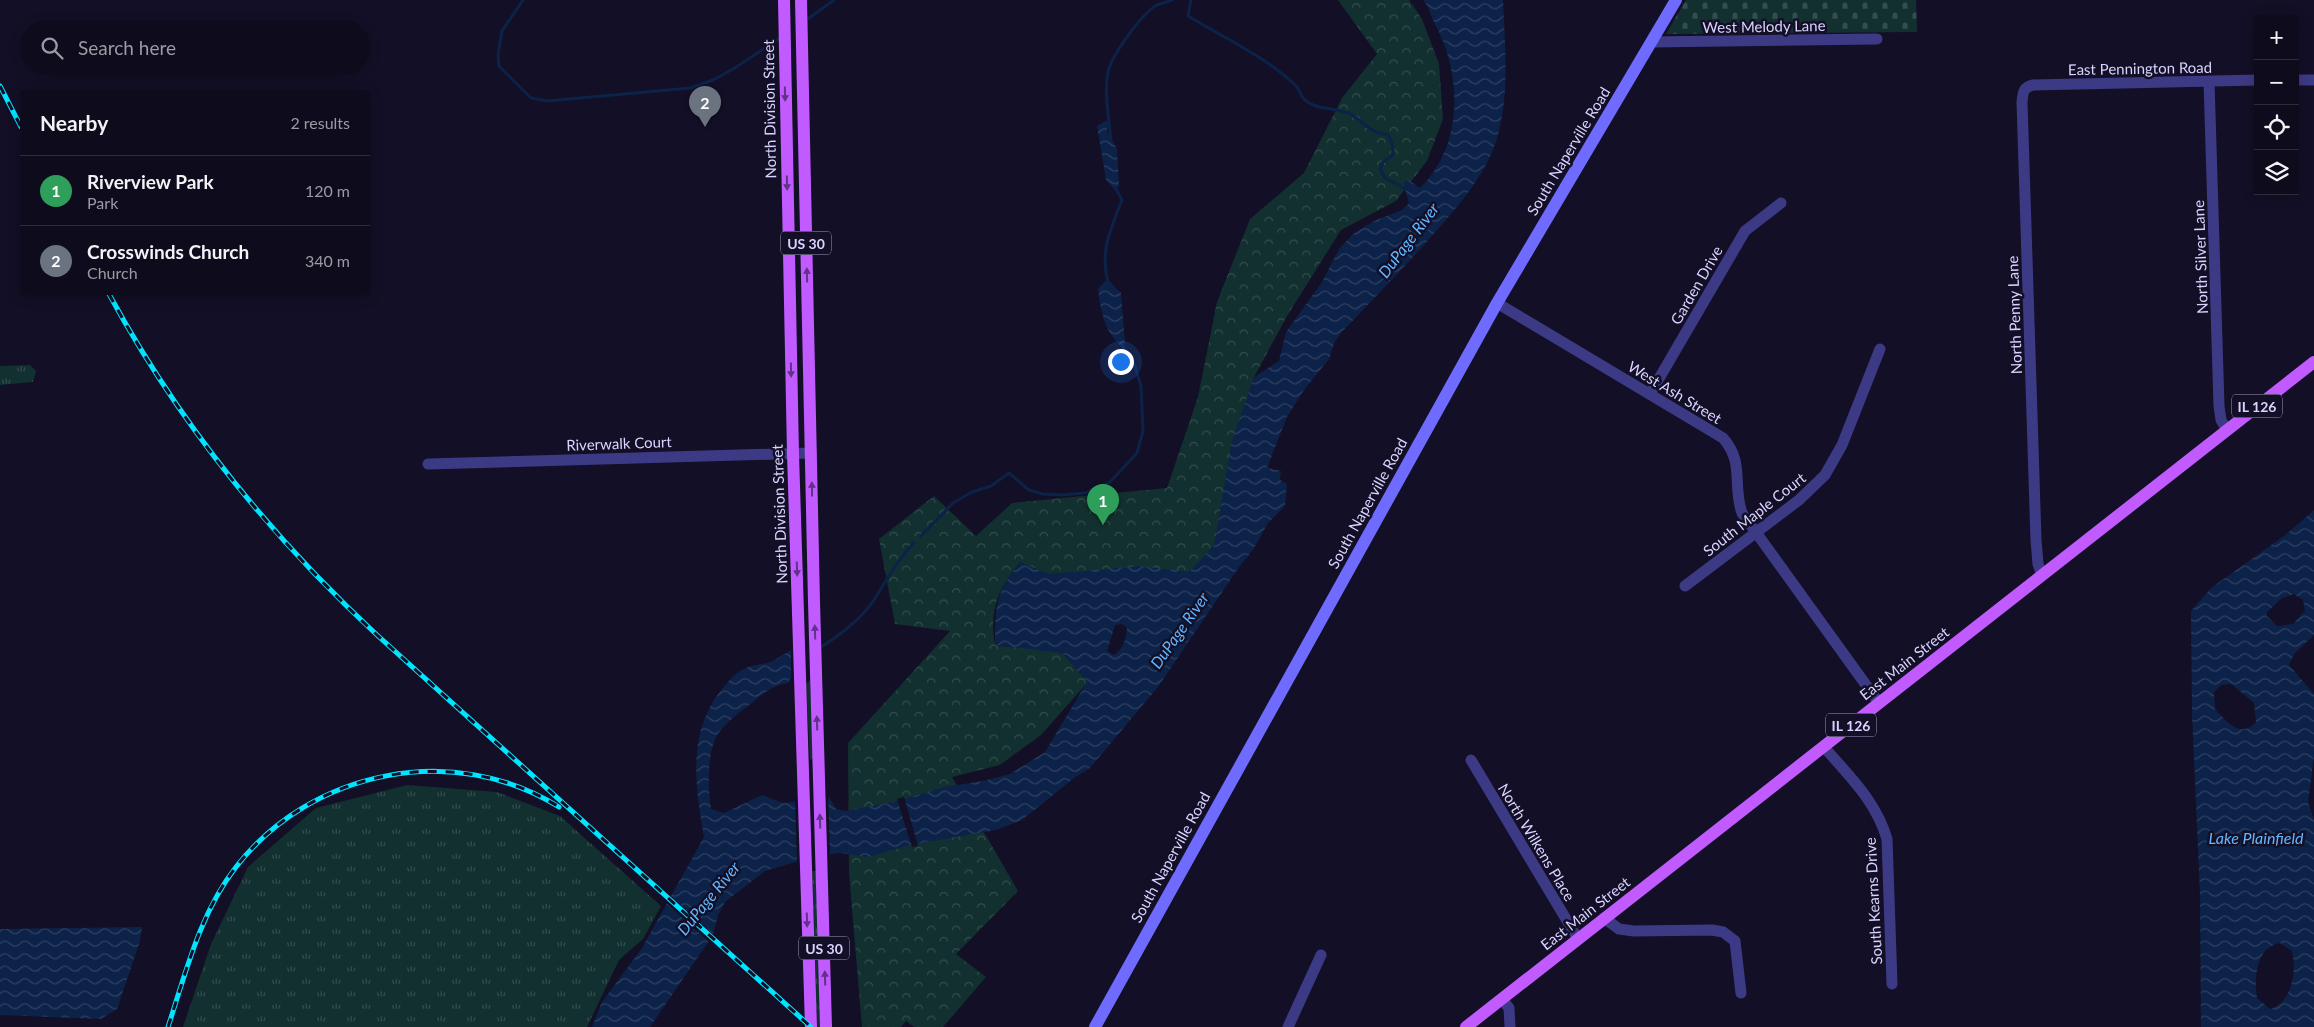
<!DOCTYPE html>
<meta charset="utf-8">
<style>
:root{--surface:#0e0b1c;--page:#171425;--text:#f1f3f6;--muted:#9b9ba3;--line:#2e2b3b;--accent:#8c9099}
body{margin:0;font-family:Lato,sans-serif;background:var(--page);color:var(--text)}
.controls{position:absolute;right:15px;top:15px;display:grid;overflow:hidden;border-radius:0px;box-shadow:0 2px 12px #0003}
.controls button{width:45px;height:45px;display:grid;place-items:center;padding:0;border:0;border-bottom:1px solid var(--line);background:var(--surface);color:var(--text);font:25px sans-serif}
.you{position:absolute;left:1120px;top:361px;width:18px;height:18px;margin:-12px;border:4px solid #fff;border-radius:50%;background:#1a73e8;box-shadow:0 0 0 8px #1a73e833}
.badge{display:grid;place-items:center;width:32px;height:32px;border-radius:50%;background:var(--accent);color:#fff;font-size:16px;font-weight:700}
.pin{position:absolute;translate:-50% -41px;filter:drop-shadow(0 1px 2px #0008)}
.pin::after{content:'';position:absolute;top:26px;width:18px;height:15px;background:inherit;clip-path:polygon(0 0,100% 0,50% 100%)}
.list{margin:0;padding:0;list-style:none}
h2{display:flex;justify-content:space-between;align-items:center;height:65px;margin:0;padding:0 20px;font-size:21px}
h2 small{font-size:16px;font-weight:400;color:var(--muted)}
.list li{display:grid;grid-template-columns:32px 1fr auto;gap:15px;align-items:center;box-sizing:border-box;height:70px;padding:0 20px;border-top:1px solid var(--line)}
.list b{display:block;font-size:19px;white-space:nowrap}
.list p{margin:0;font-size:16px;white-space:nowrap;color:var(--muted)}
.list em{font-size:16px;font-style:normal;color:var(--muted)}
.icon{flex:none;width:28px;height:28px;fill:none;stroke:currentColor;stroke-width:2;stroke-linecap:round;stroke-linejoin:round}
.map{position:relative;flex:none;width:2314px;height:1027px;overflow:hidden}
.search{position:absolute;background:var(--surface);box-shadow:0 2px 12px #0003;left:20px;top:20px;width:350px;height:55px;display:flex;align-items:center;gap:12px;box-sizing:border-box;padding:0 18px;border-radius:28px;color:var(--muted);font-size:19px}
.panel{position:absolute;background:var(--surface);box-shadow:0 2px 12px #0003;left:20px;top:90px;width:350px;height:205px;border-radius:0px}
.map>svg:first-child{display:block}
.grass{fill:url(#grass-tufts)}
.cemetery{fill:url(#cemetery-stones)}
.park{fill:url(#park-crowns)}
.water{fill:url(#water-waves);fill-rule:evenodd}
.pier{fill:#130f26}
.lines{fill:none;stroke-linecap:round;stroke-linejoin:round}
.stream{stroke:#0c2248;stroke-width:3}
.street{stroke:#3d3a85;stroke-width:11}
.secondary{stroke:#6f6bff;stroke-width:12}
.primary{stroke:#c25bff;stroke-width:12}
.rail-casing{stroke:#00e5ff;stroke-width:5}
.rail{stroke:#130f26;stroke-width:3;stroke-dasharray:9;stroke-linecap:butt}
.oneway{fill:#623188}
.labels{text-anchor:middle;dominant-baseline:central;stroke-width:5;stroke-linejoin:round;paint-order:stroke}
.shield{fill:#130f26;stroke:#9e99be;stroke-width:1}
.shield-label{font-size:14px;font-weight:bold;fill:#d9d4ff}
.street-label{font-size:15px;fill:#d9d4ff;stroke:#130f26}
.water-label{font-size:16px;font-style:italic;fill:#62b6ff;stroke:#130f26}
</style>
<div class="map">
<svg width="2314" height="1027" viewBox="0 0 2314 1027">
<defs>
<pattern id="grass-tufts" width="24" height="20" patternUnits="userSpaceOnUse" patternTransform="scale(1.25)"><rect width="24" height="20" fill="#12302f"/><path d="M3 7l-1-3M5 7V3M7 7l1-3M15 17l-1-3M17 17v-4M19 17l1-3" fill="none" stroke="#344d4e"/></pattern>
<pattern id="cemetery-stones" width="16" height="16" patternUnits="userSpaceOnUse" patternTransform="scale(1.25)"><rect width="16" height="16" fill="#12302f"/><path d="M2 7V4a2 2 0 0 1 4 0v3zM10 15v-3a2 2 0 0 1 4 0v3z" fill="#344d4e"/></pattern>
<pattern id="park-crowns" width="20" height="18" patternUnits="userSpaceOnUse" patternTransform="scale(1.25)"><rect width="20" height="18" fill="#12302f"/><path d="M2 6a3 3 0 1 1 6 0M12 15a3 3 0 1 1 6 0" fill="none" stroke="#344d4e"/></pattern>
<pattern id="water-waves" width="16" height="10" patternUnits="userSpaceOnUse" patternTransform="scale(1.25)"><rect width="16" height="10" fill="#0c2248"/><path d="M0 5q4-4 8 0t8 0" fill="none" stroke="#2f4163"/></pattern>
</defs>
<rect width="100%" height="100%" fill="#130f26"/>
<g class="grass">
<polygon points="30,365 36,371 33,382 0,385 0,366"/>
<polygon points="810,680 813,759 810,760 806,684"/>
<polygon points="407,785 497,792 560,816 661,906 643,939 619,960 587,1027 183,1027 211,944 248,867 316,808"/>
<polygon points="812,871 816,871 820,1027 817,1027"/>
</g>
<polygon class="cemetery" points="1686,0 1916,0 1917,32 1666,34"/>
<path class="park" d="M1338,0H1409L1422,19L1439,64L1443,119L1427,161L1396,201L1341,230L1287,316L1254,377L1230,460L1214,546L1190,572H1101L1048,574L1020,562C998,590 989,608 995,645C1016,650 1042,643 1061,653C1071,658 1080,674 1088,682L1041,735L1000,765L952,777L1018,891L956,954L986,977L943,1027H914L906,1021L901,1027H862L849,873L848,743L950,631L895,624L879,539L934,496L976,536L1012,503L1167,488L1198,397L1217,302L1250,219L1304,173L1342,98L1377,54Z"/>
<g class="water">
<path d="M1423,0H1503C1505,49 1511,103 1493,150C1481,179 1460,204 1439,228C1408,264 1374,298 1341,333L1335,341L1329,359L1304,390L1287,417L1267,468L1281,471L1280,480L1287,484L1285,506L1268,523L1253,550L1239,567L1158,687L1090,768L1074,778L1022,820L996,830L910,845L869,857L840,853L815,856L765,871L725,902L718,915L713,935L650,1027H592L602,1002L642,948L704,837C695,786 687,732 722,689C728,682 734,674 742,670C751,665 758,665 767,663C775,661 784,654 791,650V678L788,683C773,685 764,693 752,703C741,711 729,720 720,731C706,749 708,788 711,809L724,813L762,795L783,803L829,797L836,809L846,811L898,801L944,787L983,781L1010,774L1045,752L1087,682L1062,653L995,645C995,606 995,594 1020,562L1048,574L1140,566L1189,572L1214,546L1232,441L1254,377L1279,361L1286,332L1322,282L1339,249L1353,234L1374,221L1402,210L1409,203L1403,184L1407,179L1420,188C1464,145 1462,74 1435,24C1431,16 1429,7 1423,0ZM1122,624L1127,628C1126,639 1124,648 1114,655L1107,651L1115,625Z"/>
<polygon points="1109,119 1107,131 1117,149 1119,186 1115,190 1106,180 1097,126"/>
<path d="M1107,279L1121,293L1125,343L1122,347C1104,332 1101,311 1098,289Z"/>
<path d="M2314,510V635L2294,654L2289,665L2314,694V756L2308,802L2314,820V1027H2201L2200,895L2192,714L2191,611L2211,588L2285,535ZM2294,594L2303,600L2305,611L2293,624L2277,626L2267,616V612L2282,598ZM2231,684L2254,703L2256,722C2240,739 2227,722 2215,709L2214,692L2221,685ZM2280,943L2292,951C2297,971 2292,1003 2270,1009L2257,998C2254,978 2256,947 2280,943Z"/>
<polygon points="142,927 140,941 117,1009 101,1019 0,1015 0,929"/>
</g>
<g class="pier">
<polygon points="828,795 830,857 797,863 795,798"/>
<polygon points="904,797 918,846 912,847 897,799"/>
<polygon points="668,894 715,936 710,943 664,901"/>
</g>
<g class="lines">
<g class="stream">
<polyline points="523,0 502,31 498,55 499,66 531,98 547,101 690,88 713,80 735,68 781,37"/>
<path d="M1191,0L1188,16C1224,38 1267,57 1297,87C1300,91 1301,97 1305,100C1317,111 1338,107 1352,115C1365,123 1372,134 1388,135L1392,143L1393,155L1383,162L1380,169L1385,178L1406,189"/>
<polyline points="805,21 834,0"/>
<path d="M1111,141C1109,119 1104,93 1108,72C1111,56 1143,12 1157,5C1162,3 1167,2 1172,0"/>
<path d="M1108,283C1100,250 1110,231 1122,200L1115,187"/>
<polyline points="921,536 953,503 972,492 991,486 1009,473 1029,490 1043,494 1062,495 1085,493 1110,482 1137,453 1143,431 1141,386 1135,366 1122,345"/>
<path d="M818,649C840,635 862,619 876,597C887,578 899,558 914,543"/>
</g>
<g class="street">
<polyline points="1651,42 1877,39"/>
<polyline points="2295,80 2314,80"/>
<polyline points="2209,81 2219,406 2221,420 2227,430"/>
<path d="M1497,303L1723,438C1745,463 1732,485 1742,513L1879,703"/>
<polyline points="1650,394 1745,231 1781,203"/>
<polyline points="428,464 811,453"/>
<path d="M2042,575L2038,564L2036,540L2022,102C2023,93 2023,87 2033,85L2258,80"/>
<polyline points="1685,586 1799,500 1825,475 1842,445 1880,349"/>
<path d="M1824,747C1849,776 1876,801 1887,839L1892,984"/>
<polyline points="1471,760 1578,939"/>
<polyline points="1604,918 1619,929 1634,931 1712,930 1723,932 1735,941 1741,993"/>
<polyline points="1502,999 1509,1008 1510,1027"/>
<polyline points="1288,1027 1321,955"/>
</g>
<polyline class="secondary" points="1095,1027 1497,303 1676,0"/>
<g class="primary">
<polyline points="784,0 793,454 811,1027"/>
<polyline points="801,0 814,602 826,1027"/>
<polyline points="1466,1027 2314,362"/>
</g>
<defs>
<g id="rail">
<polyline points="0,86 21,127"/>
<path d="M109,294C179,423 269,535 377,635L811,1027"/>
<path d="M168,1027C186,972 200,913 236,867C311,770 454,741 559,807"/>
</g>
</defs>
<use href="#rail" class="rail-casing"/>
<use href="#rail" class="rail"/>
</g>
<defs><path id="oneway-solid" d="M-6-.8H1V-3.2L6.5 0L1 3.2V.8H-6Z" transform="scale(1.25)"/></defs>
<g class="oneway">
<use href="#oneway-solid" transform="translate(785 94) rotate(89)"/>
<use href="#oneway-solid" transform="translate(787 183) rotate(89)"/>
<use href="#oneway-solid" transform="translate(807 275) rotate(-91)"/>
<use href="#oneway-solid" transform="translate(791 370) rotate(89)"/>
<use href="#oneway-solid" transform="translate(812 489) rotate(-91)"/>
<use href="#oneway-solid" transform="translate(797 569) rotate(88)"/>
<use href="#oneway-solid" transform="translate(815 632) rotate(-92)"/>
<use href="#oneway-solid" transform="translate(817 723) rotate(-92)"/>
<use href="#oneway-solid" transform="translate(820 821) rotate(-92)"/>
<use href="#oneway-solid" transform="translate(807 920) rotate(88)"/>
<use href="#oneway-solid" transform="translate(825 978) rotate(-92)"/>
</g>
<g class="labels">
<g class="shield">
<rect x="781" y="231.5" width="50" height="23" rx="4"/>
<rect x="2232" y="394.5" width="50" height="23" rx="4"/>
<rect x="1826" y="713.5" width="50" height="23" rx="4"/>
<rect x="799" y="936.5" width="50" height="23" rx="4"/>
</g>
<g class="shield-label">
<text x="806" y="243">US 30</text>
<text x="2257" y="406">IL 126</text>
<text x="1851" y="725">IL 126</text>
<text x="824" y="948">US 30</text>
</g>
<g class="street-label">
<text transform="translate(1764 26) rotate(-1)">West Melody Lane</text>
<text transform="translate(2140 68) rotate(-1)">East Pennington Road</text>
<text transform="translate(769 109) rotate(-91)">North Division Street</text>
<text transform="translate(1568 151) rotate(-59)">South Naperville Road</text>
<text transform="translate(2200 257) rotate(-92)">North Silver Lane</text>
<text transform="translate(1696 285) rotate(-60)">Garden Drive</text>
<text transform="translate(2014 315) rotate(-92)">North Penny Lane</text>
<text transform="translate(1675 392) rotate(31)">West Ash Street</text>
<text transform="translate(619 443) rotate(-2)">Riverwalk Court</text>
<text transform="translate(1367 503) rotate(-61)">South Naperville Road</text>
<text transform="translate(779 514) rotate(-92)">North Division Street</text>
<text transform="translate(1754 514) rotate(-38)">South Maple Court</text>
<text transform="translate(1904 663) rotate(-38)">East Main Street</text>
<text transform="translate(1537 842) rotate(59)">North Wilkens Place</text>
<text transform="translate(1170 857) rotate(-61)">South Naperville Road</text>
<text transform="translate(1873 901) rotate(-93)">South Kearns Drive</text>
<text transform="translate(1585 913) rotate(-38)">East Main Street</text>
</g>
<g class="water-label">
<text transform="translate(1408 240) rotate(-53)">DuPage River</text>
<text transform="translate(1179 630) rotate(-55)">DuPage River</text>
<text x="2256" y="837">Lake Plainfield</text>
<text transform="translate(708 898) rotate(-51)">DuPage River</text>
</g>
</g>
</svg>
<div class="controls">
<button>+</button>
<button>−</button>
<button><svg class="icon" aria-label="locate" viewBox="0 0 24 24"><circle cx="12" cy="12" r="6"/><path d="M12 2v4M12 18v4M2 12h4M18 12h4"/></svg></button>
<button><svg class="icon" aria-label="layers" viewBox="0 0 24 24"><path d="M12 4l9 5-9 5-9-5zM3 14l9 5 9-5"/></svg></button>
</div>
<div class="you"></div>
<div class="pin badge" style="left:1103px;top:525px;background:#2e9e5b">1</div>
<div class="pin badge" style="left:705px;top:127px;background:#6b7280">2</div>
<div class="search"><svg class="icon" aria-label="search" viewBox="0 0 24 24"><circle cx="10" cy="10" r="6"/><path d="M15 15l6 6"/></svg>Search here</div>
<section class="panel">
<h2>Nearby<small>2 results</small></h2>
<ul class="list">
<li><span class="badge" style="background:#2e9e5b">1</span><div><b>Riverview Park</b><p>Park</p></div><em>120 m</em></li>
<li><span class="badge" style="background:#6b7280">2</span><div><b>Crosswinds Church</b><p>Church</p></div><em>340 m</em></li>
</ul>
</section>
</div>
